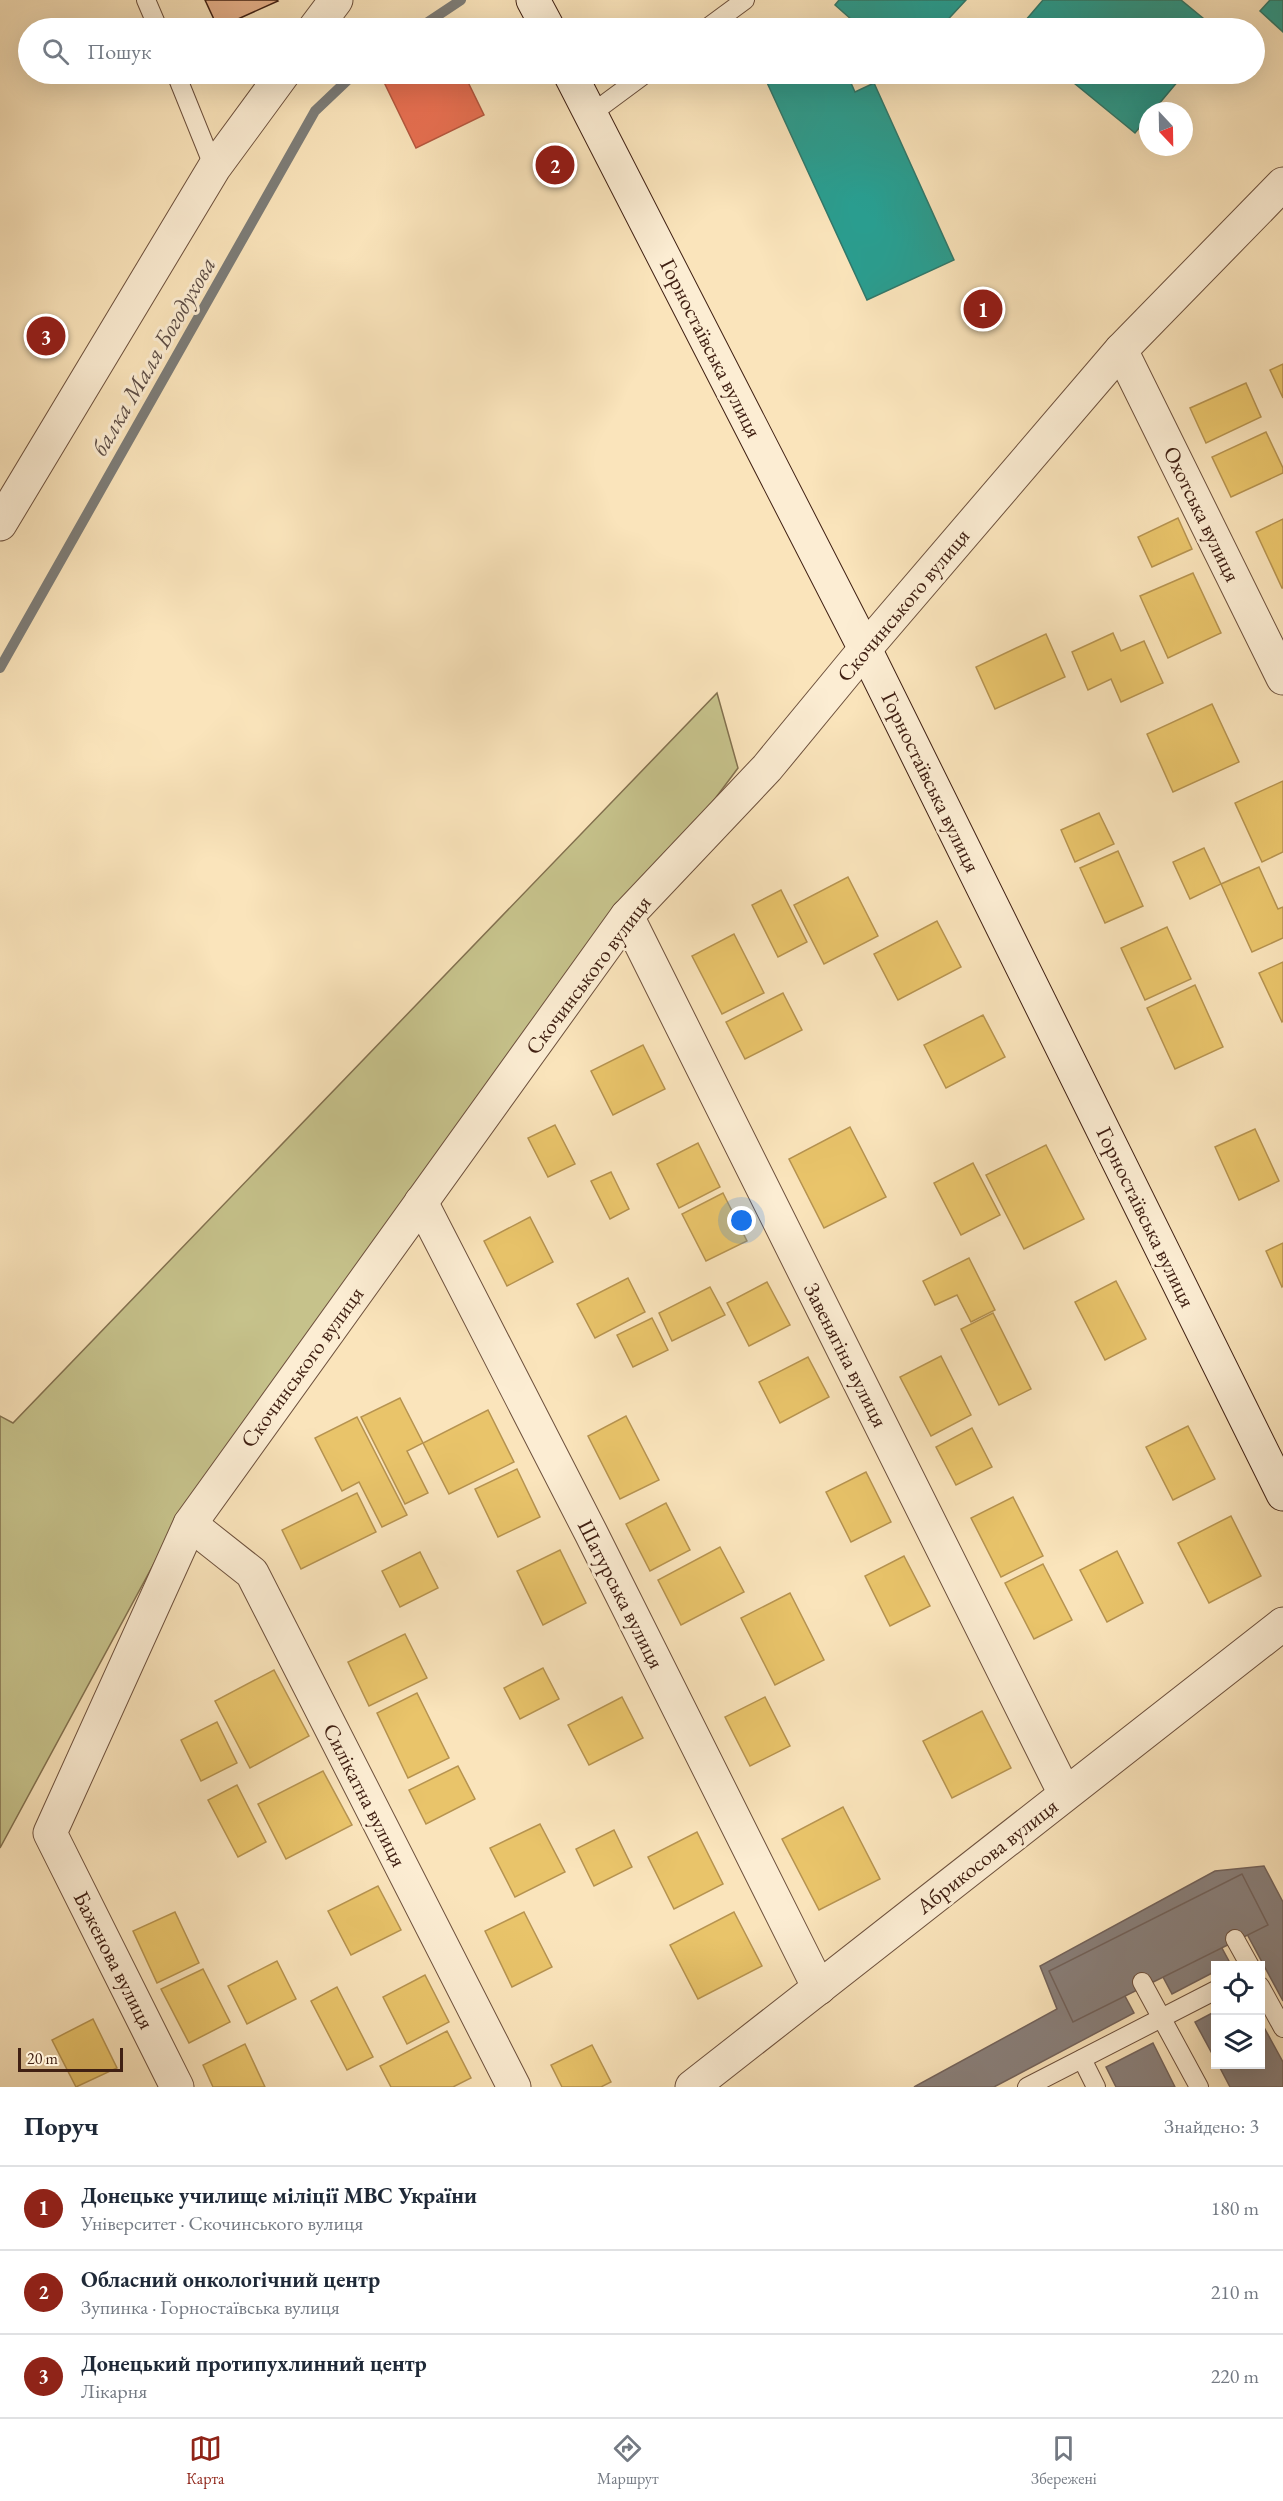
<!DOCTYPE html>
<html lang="uk">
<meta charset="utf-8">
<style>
:root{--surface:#fff;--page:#f6f6f7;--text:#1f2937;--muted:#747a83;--line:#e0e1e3;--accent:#8f2418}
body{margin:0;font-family:"EB Garamond",serif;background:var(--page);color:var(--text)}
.controls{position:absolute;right:18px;bottom:18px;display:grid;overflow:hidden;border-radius:0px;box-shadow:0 6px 24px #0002}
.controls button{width:54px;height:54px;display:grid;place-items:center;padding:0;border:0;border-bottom:2px solid var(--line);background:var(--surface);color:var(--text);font:30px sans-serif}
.compass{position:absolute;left:1139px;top:102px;width:54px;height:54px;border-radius:50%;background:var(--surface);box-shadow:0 6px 24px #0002;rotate:158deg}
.scale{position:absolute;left:18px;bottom:15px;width:105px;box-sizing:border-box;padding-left:6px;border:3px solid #402013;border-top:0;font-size:16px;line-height:21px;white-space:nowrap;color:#402013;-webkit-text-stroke:4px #fcedd3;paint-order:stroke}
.you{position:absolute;left:742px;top:1221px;width:21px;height:21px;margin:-15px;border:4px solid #fff;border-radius:50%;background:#1a73e8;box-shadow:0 0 0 9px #1a73e833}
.badge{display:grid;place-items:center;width:39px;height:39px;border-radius:50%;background:var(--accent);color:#fff;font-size:20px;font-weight:700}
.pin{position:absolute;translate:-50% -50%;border:3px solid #fff;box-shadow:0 2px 6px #0006}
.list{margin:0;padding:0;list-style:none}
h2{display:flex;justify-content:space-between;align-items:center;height:78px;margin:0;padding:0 24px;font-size:26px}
h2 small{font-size:20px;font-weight:400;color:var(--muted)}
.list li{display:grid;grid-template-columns:39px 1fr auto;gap:18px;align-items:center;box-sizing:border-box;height:84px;padding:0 24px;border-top:2px solid var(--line)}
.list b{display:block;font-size:22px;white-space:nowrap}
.list p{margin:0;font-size:20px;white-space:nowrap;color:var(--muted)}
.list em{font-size:20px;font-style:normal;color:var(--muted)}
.icon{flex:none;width:33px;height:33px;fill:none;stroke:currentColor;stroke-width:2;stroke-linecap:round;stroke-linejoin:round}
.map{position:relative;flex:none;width:1283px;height:2087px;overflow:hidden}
.search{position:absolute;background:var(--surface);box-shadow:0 6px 24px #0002;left:18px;right:18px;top:18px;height:66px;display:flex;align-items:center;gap:15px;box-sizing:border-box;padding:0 21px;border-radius:33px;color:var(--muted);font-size:22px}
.sheet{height:330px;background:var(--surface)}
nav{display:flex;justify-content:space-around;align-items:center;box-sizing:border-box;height:84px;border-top:2px solid var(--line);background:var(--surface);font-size:16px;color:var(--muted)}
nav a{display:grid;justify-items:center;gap:3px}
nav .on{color:var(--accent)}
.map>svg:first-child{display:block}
.green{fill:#c6c28b;stroke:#83714f;stroke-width:1.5}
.homes{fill:#e9c46a;stroke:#b69350;stroke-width:1.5}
.shops{fill:#e76f51;stroke:#b5573e;stroke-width:1.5}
.schools{fill:#2a9d8f;stroke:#31786a;stroke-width:1.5}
.industry{fill:#8a817c;stroke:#74645c;stroke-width:1.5}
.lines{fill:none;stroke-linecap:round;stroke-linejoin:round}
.stream{stroke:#7d7d78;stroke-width:10}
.building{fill:#e8b28b;stroke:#402013;stroke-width:1.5}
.lane-casing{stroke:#6e513d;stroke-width:20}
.street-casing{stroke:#6e513d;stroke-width:35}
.secondary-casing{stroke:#402013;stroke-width:35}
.lane{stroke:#fcedd3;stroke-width:18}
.street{stroke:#fcedd3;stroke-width:33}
.secondary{stroke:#fcedd3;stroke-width:33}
.labels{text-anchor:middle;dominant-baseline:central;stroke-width:6;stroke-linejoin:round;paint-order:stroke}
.street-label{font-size:22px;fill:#402013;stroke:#fcedd3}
.water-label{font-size:24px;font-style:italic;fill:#5e4e46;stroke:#fcedd3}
</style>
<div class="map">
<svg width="1283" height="2087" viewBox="0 0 1283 2087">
<rect width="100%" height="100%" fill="#fae4bb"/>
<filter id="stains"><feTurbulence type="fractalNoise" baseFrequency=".00333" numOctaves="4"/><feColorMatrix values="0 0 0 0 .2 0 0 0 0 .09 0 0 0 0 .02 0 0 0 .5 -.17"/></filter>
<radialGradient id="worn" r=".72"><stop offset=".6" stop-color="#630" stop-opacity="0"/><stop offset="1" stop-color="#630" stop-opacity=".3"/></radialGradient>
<polygon class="green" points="717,693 738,768 184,1508 0,1848 0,1416 13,1423"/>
<g class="homes">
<polygon points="1283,364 1283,398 1270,370"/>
<polygon points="1246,383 1261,417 1206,443 1190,408"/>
<polygon points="1266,432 1283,468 1283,473 1231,497 1212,457"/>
<polygon points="1178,518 1192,549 1152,567 1138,537"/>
<polygon points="1283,519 1283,588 1282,588 1256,532"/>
<polygon points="1193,573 1221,633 1168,658 1140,596"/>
<polygon points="1113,633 1121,651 1144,641 1163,683 1121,702 1111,679 1088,690 1072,652"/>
<polygon points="1046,634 1065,677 995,709 976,667"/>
<polygon points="1212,704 1239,762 1173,792 1147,734"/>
<polygon points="1283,781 1283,852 1262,862 1235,803"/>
<polygon points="1099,813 1114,844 1075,862 1061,830"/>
<polygon points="1204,848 1221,884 1190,899 1173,862"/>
<polygon points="1118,851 1143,906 1105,923 1080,868"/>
<polygon points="1259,867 1278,909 1283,907 1283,938 1252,952 1221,884"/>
<polygon points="848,877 878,936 824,964 794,905"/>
<polygon points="781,890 807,942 778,957 752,905"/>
<polygon points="937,921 961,967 898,1000 874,954"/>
<polygon points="1167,927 1191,979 1145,1000 1121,948"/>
<polygon points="734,934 764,993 722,1014 692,956"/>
<polygon points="1283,962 1283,1021 1282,1022 1259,973"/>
<polygon points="1195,985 1223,1047 1175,1069 1147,1008"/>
<polygon points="783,993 802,1030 745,1059 726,1022"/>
<polygon points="983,1015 1005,1057 946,1088 924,1045"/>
<polygon points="643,1045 665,1089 613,1115 591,1071"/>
<polygon points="555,1125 575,1164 548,1177 528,1138"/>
<polygon points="850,1127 886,1197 824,1228 789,1159"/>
<polygon points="1255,1129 1279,1181 1239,1200 1215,1147"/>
<polygon points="698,1143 720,1187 679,1208 657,1164"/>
<polygon points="1046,1145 1084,1219 1024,1249 986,1175"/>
<polygon points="973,1163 1000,1215 961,1235 934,1183"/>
<polygon points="611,1172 629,1209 610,1219 591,1181"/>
<polygon points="723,1193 747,1241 706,1261 682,1214"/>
<polygon points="530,1217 553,1262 507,1286 484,1241"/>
<polygon points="1283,1243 1283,1286 1282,1287 1266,1251"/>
<polygon points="969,1258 995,1310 971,1322 957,1295 935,1305 923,1281"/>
<polygon points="628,1278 645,1312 595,1338 577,1304"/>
<polygon points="1116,1281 1146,1339 1105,1360 1075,1302"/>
<polygon points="767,1282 790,1325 749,1346 727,1303"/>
<polygon points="710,1287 725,1315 672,1341 659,1313"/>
<polygon points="993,1313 1031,1389 999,1405 961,1329"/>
<polygon points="652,1318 668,1350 633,1367 617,1335"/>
<polygon points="941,1356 971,1415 931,1436 900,1377"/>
<polygon points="808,1357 829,1397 780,1423 759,1382"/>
<polygon points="400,1398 423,1443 407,1451 428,1493 405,1504 361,1417"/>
<polygon points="488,1410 514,1462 449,1494 423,1443"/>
<polygon points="626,1416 659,1480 620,1499 588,1436"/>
<polygon points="357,1417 407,1515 382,1527 359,1482 342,1491 315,1438"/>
<polygon points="1188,1426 1215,1479 1173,1500 1146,1447"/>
<polygon points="972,1428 992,1467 956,1485 936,1447"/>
<polygon points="517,1469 540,1517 498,1537 475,1489"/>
<polygon points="866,1472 891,1522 851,1542 826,1492"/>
<polygon points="357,1493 376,1532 301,1569 282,1530"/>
<polygon points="1013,1497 1043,1556 1001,1577 971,1518"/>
<polygon points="666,1503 690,1550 650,1571 626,1524"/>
<polygon points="1231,1516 1261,1576 1209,1603 1178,1543"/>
<polygon points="720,1547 744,1592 681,1625 658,1580"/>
<polygon points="560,1550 586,1603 543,1625 517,1571"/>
<polygon points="1117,1551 1143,1603 1107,1622 1080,1570"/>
<polygon points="420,1552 438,1588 400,1607 382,1571"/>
<polygon points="904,1556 930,1606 890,1626 865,1576"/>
<polygon points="1043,1564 1072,1620 1034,1639 1005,1583"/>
<polygon points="790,1593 824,1660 775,1685 741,1618"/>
<polygon points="405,1634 427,1678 369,1706 348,1662"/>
<polygon points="543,1668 559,1699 520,1719 504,1688"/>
<polygon points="274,1670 309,1736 250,1768 215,1701"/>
<polygon points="417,1693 449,1758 408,1778 377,1713"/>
<polygon points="622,1697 643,1738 589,1765 568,1725"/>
<polygon points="765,1697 790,1746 750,1766 725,1717"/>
<polygon points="982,1711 1011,1768 952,1798 923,1741"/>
<polygon points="217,1722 237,1763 201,1781 181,1740"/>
<polygon points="458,1766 475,1799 426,1824 409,1790"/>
<polygon points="323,1771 352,1825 286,1859 258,1804"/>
<polygon points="237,1785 266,1842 238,1857 208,1800"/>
<polygon points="843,1807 880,1879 819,1910 782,1839"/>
<polygon points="540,1824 565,1872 515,1897 490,1848"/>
<polygon points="614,1830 632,1867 594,1886 576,1849"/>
<polygon points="697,1832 723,1884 674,1909 648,1857"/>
<polygon points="378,1886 401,1930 351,1955 328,1911"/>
<polygon points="175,1912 199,1963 157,1983 133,1931"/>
<polygon points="524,1912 552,1967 512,1987 485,1931"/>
<polygon points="734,1912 762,1966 698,1999 670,1945"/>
<polygon points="277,1961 296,1999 247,2024 228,1986"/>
<polygon points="203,1969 230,2022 189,2043 161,1989"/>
<polygon points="425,1975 449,2022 407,2044 383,1997"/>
<polygon points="337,1987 373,2057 347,2070 311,2001"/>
<polygon points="93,2019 117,2068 76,2087 52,2040"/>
<polygon points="447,2031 471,2078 453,2087 391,2087 380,2066"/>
<polygon points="245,2044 265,2087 213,2087 203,2065"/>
<polygon points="592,2045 611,2082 601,2087 562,2087 551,2065"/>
</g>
<polygon class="shops" points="380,74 464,74 484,115 416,148"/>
<g class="schools">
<polygon points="839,0 966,0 940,28 861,28 835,5"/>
<polygon points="1043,0 1181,0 1215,28 1019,28"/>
<polygon points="1270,0 1283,0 1283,32 1260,11"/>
<polygon points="763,74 847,74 855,92 874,83 954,260 867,300"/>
<polygon points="1063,74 1184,74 1153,111 1148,111 1148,117 1135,133"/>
</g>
<g class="industry">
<polygon points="1264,1866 1283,1902 1283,2001 1241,1923 1216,1937 1230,1963 1216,1966 1216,1971 1172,1994 1156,1964 1118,1983 1134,2013 994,2087 914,2087 1057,2009 1040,1966 1215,1871"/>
<polygon points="1242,1874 1268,1925 1073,2022 1049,1971"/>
<polygon points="1216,2011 1216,2061 1195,2022"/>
<polygon points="1260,2020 1283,2062 1283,2087 1230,2087 1218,2064 1260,2064"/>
<polygon points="1153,2043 1175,2087 1116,2087 1106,2067"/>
</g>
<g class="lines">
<g class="stream">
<polyline points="419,28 461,0"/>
<polyline points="0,668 315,111 354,74"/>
</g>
</g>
<polygon class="building" points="205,0 277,0 278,1 218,28"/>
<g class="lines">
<defs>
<g id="lane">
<polyline points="146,0 158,28"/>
<polyline points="707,28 745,0"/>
<polyline points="176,74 214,168"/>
<polyline points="591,114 645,74"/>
<polyline points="1235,1939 1250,1966"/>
<polyline points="1142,1982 1199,2087"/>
<polyline points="1260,1986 1283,2028"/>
<polyline points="1082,2059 1096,2087"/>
<polyline points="1027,2087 1216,1990"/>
</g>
<g id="street">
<polyline points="315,28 336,0"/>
<polyline points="1121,350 1283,678"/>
<polyline points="0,524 214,168 283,74"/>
<polyline points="627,916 1065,1794"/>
<polyline points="421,1202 591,1533 819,1988"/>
<polyline points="190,1524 252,1573 514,2087"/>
<polyline points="177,2087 50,1833 190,1524 627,916 767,768 865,649 1121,350 1283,184"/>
<polyline points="692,2087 1283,1624"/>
</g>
<g id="secondary">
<polyline points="533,0 548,28"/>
<polyline points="570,74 865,649 1283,1494"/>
</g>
</defs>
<use href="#lane" class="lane-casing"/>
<use href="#street" class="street-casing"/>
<use href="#secondary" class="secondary-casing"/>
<use href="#lane" class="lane"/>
<use href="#street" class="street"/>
<use href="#secondary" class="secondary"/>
</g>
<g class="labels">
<g class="street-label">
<text transform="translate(711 348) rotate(63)">Горностаївська вулиця</text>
<text transform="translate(1202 514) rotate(64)">Охотська вулиця</text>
<text transform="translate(903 605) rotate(-50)">Скочинського вулиця</text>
<text transform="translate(931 782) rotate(64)">Горностаївська вулиця</text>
<text transform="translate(588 975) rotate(-53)">Скочинського вулиця</text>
<text transform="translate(1146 1217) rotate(64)">Горностаївська вулиця</text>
<text transform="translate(846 1355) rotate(63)">Завенягіна вулиця</text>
<text transform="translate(302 1367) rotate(-54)">Скочинського вулиця</text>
<text transform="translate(621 1594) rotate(63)">Шатурська вулиця</text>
<text transform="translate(365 1795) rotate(63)">Силікатна вулиця</text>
<text transform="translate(987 1856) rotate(-38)">Абрикосова вулиця</text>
<text transform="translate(114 1960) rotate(63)">Баженова вулиця</text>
</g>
<g class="water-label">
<text transform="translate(153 356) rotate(-60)">балка Маля Богодухова</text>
</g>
</g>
<rect width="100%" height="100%" filter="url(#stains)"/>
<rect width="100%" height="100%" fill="url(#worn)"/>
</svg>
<div class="controls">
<button><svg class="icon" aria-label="locate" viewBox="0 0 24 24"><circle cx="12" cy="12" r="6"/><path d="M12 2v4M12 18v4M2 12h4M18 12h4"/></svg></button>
<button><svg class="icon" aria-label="layers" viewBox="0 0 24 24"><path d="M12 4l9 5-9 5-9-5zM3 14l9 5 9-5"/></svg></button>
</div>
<svg class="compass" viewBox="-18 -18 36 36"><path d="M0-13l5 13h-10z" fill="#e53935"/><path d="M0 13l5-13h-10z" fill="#747a83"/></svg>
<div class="scale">20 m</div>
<div class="you"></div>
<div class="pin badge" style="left:983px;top:309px">1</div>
<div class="pin badge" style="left:555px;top:165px">2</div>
<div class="pin badge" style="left:46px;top:336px">3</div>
<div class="search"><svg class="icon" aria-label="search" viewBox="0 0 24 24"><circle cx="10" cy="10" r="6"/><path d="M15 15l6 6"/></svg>Пошук</div>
</div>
<section class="sheet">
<h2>Поруч<small>Знайдено: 3</small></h2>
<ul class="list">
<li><span class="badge">1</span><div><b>Донецьке училище міліції МВС України</b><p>Університет · Скочинського вулиця</p></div><em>180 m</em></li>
<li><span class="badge">2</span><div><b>Обласний онкологічний центр</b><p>Зупинка · Горностаївська вулиця</p></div><em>210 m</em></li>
<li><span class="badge">3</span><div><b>Донецький протипухлинний центр</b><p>Лікарня</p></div><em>220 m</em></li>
</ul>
</section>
<nav>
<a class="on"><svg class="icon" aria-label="map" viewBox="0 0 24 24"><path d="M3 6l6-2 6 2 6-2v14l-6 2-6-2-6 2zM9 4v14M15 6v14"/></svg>Карта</a>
<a><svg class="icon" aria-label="directions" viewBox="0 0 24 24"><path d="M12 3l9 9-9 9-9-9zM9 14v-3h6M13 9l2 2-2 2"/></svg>Маршрут</a>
<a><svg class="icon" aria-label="saved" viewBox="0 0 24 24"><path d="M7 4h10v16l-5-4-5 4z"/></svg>Збережені</a>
</nav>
